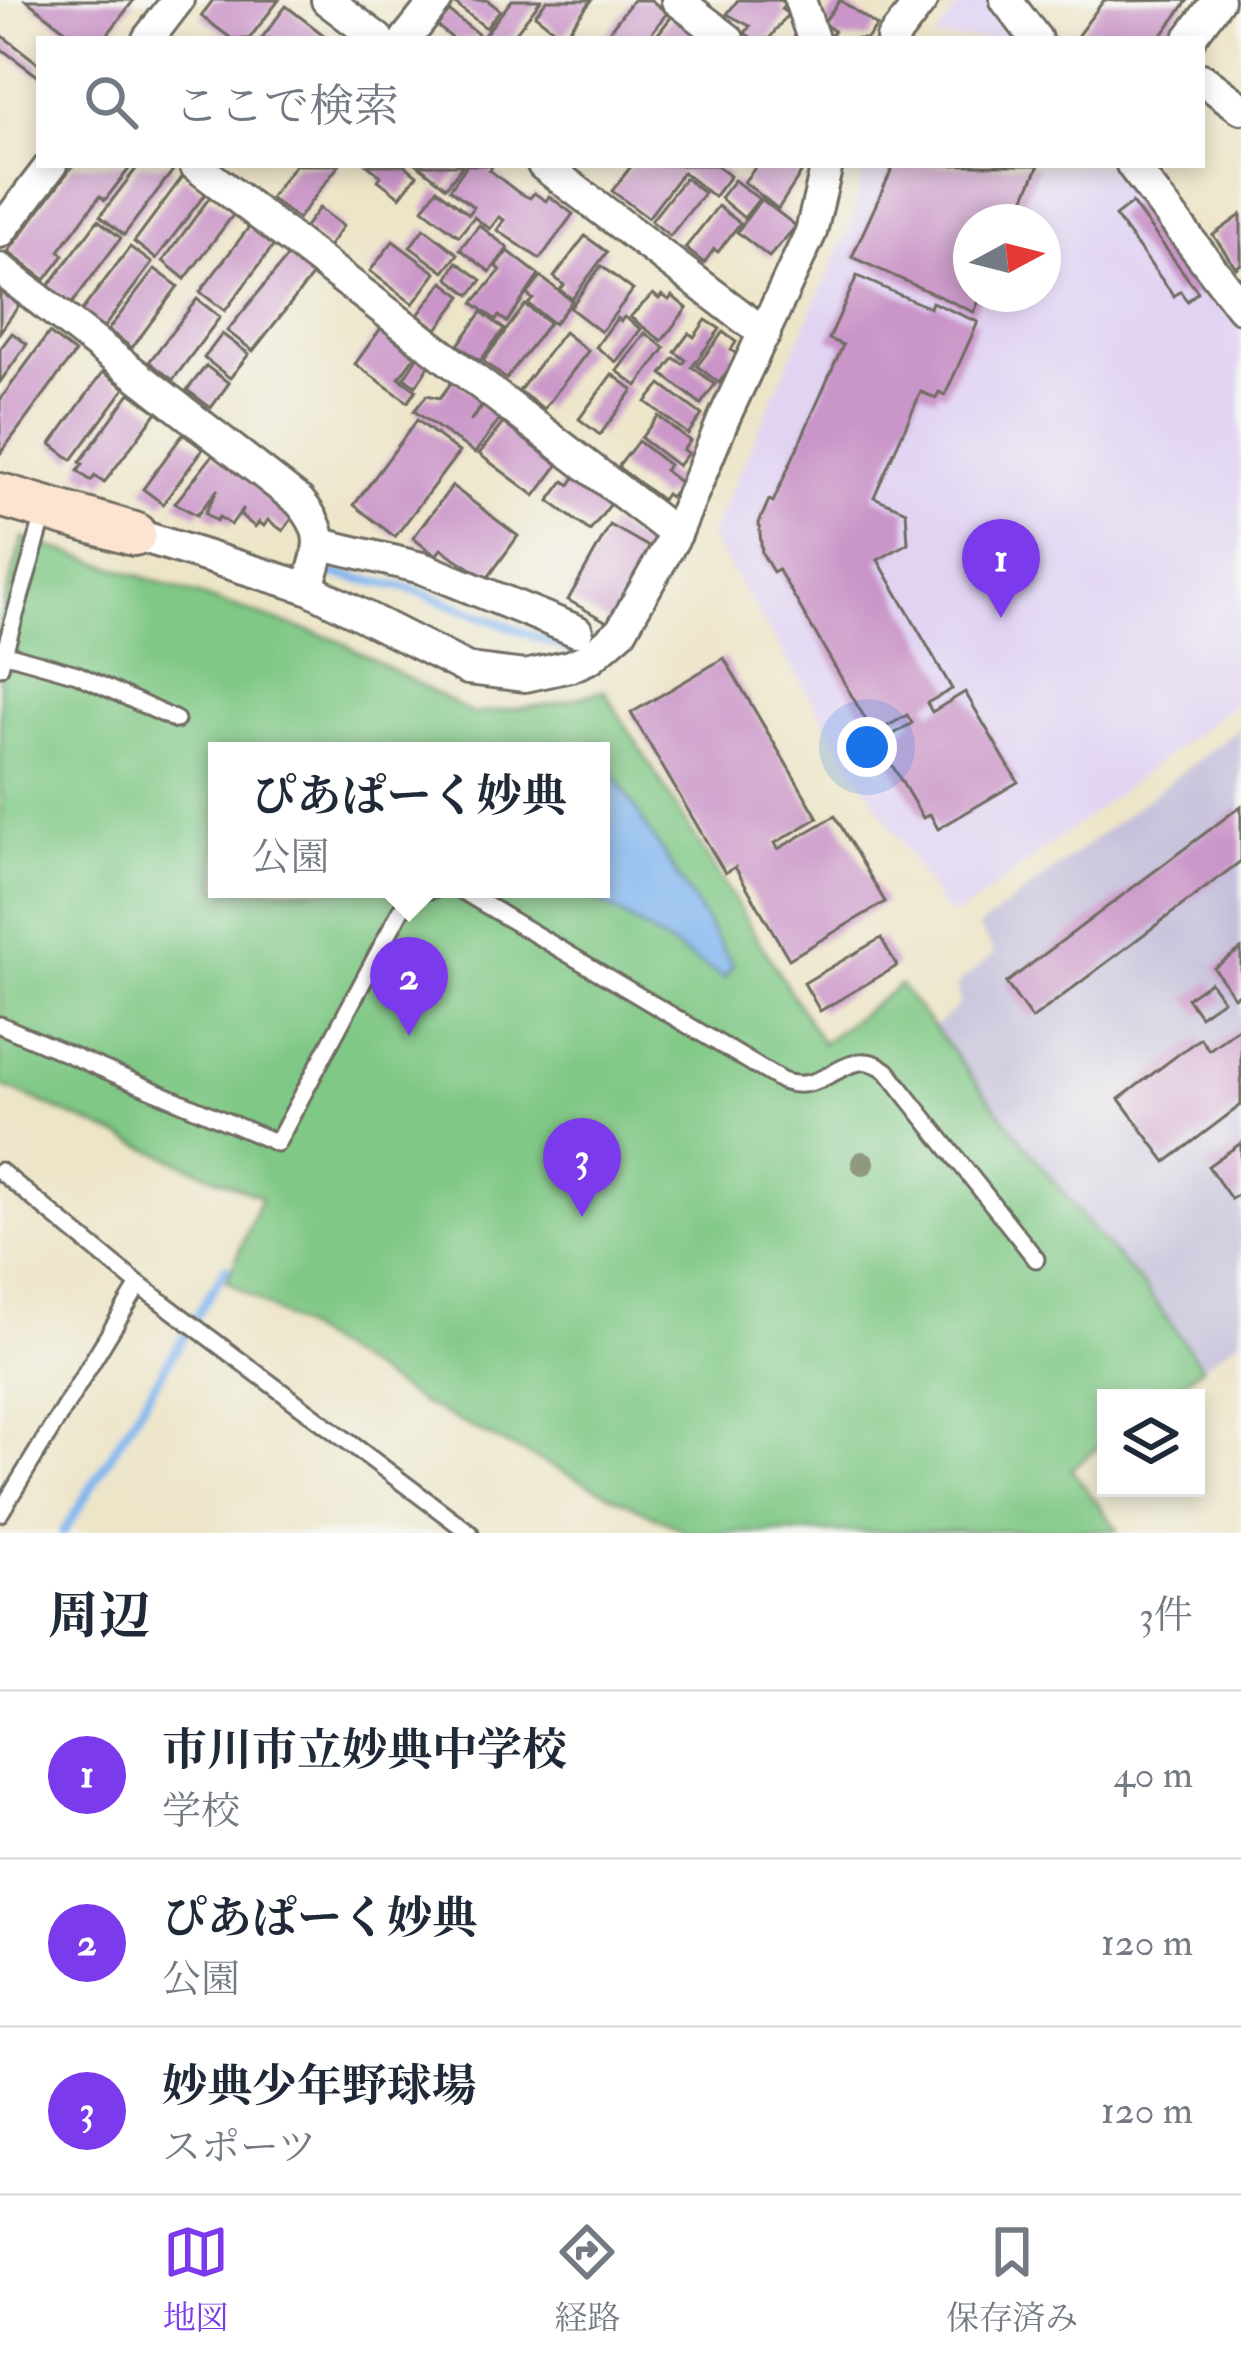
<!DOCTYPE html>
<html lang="ja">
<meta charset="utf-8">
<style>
:root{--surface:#fff;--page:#f2f2f3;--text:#1f2937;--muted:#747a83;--line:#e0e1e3;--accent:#7c3aed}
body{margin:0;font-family:"IM FELL Double Pica","Noto Serif JP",serif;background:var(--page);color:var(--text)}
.controls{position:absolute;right:36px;bottom:36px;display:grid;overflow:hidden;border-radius:0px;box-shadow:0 6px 18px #0003}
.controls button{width:108px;height:108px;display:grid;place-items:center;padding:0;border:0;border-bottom:3px solid var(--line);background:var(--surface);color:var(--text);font:60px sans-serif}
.compass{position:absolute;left:953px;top:204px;width:108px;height:108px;border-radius:50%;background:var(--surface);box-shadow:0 6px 18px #0003;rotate:83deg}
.you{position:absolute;left:867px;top:747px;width:42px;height:42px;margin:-30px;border:9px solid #fff;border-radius:50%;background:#1a73e8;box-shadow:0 0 0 18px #1a73e833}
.badge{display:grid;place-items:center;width:78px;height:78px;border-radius:50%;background:var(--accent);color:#fff;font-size:39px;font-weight:700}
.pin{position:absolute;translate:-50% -99px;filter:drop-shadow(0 3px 6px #0008)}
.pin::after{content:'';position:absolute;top:63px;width:42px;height:36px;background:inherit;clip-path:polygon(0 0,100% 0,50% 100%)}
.popup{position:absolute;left:208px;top:742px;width:402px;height:156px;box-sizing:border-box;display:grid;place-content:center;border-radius:0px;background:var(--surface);filter:drop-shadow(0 3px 9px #0005);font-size:39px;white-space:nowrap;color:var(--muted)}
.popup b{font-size:45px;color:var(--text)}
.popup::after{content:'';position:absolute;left:50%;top:100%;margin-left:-24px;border:24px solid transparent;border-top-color:var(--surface)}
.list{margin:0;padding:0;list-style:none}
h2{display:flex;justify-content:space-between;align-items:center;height:156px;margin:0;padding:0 48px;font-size:51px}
h2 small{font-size:39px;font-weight:400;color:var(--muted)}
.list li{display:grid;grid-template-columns:78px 1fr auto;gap:36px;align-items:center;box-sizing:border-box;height:168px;padding:0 48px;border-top:3px solid var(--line)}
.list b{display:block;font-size:45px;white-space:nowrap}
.list p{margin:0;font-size:39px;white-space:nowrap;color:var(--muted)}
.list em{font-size:39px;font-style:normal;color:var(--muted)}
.icon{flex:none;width:66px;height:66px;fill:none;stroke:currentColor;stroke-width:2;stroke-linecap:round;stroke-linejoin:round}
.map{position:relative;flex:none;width:1241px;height:1533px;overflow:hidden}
.search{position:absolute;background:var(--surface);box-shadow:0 6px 18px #0003;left:36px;right:36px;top:36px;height:132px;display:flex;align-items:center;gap:30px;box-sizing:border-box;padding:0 42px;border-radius:0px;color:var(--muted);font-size:45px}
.sheet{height:660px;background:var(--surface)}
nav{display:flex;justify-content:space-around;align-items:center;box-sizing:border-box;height:168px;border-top:3px solid var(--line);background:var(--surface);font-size:33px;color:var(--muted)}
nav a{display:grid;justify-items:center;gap:6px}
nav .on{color:var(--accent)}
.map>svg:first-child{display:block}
.built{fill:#e1d4f3;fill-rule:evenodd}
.industrial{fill:#c5c0da}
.green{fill:#7fc885;stroke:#557a58;stroke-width:3;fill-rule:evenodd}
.water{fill:#80b5ef;stroke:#56708d;stroke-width:3}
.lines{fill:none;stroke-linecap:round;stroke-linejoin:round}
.stream{stroke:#80b5ef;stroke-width:9}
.building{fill:#ca95c8}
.lane-casing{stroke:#6f6c62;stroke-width:21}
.street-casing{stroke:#6f6c62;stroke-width:36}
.secondary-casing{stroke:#6f6c62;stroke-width:48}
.lane{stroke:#fff;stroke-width:15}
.street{stroke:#fff;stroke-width:30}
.secondary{stroke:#fde4d0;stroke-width:42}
.tree{fill:#909980}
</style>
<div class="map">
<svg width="1241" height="1533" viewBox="0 0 1241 1533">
<rect width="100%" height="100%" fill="#f6f6f2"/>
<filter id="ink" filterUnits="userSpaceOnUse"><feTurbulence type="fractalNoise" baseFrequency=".00833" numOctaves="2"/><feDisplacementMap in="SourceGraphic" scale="24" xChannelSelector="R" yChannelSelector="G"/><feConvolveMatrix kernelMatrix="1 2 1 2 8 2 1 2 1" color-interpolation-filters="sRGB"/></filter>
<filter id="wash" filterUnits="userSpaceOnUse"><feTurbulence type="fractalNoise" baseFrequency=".004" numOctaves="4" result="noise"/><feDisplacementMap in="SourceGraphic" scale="48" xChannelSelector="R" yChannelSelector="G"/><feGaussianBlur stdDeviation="2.7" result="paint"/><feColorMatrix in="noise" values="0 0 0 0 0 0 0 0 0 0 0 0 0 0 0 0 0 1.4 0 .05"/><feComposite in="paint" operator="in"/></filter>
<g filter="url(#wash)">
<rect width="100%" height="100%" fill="#ede5c8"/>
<g class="built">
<polygon points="963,0 993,0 1023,39 934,39"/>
<path d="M864,165H1118L1241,328V699L960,914L945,913L710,537L852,221ZM971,222H1043V294H971Z"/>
</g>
<polygon class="industrial" points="1241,727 1241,1338 1202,1367 1144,1287 1091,1229 932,1029 959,1005 957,985 995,953 978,928"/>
<path class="green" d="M23,538L339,641L473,714L555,704L604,690L822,1043L900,985L1091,1229L1144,1287L1202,1367L1163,1398H1106V1442L1071,1469L1118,1530L690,1533L423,1404L227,1281L261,1197L0,1085V618ZM217,751H601V889H217Z"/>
<polygon class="water" points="605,760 733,965 724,978 579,889 601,889 601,763"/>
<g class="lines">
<g class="stream">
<polyline points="318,571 408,588 581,654"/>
<polyline points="63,1533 226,1268"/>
</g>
</g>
<g id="blocks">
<g class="building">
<polygon points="26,0 134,0 104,39 77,39"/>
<polygon points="213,0 279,0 249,39 232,39 201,16"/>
<polygon points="450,0 487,0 500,10 486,28"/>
<polygon points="512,0 541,0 511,39 481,39"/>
<polygon points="547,0 592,0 563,37 535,15"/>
<polygon points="633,0 651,0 667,13 647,39 603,39"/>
<polygon points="738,0 780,0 785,4 781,9 788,14 769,39 753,39 745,33 750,26 727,14"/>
<polygon points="840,0 877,26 867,39 829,39 834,31 823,23"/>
<polygon points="1104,0 1116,1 1188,0 1159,39 1075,39"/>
<polygon points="286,6 329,39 261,39"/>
<polygon points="446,9 478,34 474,39 453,39 435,24"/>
<polygon points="672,16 702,39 654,39"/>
<polygon points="0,34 39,64 39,77 0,48"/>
<polygon points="73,165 132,165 105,200 100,196 59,251 64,255 45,280 8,252"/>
<polygon points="139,165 168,165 174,169 124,235 100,216"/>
<polygon points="295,165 339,165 298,219 270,198"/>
<polygon points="367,165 404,165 417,175 400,197 378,180 381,176"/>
<polygon points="418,165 463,165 446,187"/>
<polygon points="467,165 493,165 489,170 519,193 530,198 534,193 546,201 549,196 573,214 540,259 497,230 504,220 499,217 490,229 474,217 459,236 423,209 437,189 469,214 474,207 450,189"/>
<polygon points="632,165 716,165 730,176 714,197 683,172 648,218 612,191"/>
<polygon points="757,165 798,165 796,168 801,173 778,209 744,182"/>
<polygon points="894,165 1039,165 1014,222 971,222 971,294 982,294 974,312 852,257"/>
<polygon points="183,176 206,193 156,259 134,242"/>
<polygon points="685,178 704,193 670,236 651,221"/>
<polygon points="734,180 759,199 744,218 720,198"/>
<polygon points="210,197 233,215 185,279 163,261"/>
<polygon points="761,199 796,226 769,257 737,232"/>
<polygon points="1132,203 1198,292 1187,301 1180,291 1174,296 1115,216"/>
<polygon points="718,206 740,223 718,252 714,249 704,263 685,248"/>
<polygon points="319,208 343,226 328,247 304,228"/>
<polygon points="1241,215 1241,264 1236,268 1213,235"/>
<polygon points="98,220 121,238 70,306 47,288"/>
<polygon points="479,225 508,248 490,272 460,249"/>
<polygon points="249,227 274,245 225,311 200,292"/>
<polygon points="424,228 458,254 444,272 410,247"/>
<polygon points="585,236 607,252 572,299 560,290 564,285 554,277"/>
<polygon points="393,241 436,273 413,304 370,271"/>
<polygon points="130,247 152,263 102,330 80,313"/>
<polygon points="508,251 539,275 507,322 499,316 496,320 473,303 501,270 496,266"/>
<polygon points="288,256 313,275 253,351 227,331"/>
<polygon points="457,262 482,280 470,295 448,278"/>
<polygon points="601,266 633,290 601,332 570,308"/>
<polygon points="155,269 178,286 132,348 108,330"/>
<polygon points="857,276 930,308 932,302 978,322 945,395 939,392 936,398 921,392 874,497 906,511 908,543 878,560 952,689 927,703 932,712 965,692 1018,782 938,829 930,814 923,818 879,743 912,723 907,715 874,734 778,569 773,572 762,553 759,523 769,500 773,502 843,345 829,339"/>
<polygon points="541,277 572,301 554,324 528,304 533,299 527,295"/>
<polygon points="443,282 462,296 437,329 418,315"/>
<polygon points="0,291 19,305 0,332"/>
<polygon points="653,294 659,299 662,295 669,300 672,296 687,308 662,341 630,317"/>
<polygon points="197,299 220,317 173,380 149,362"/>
<polygon points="525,305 549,323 506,379 483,361"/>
<polygon points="482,312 504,329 480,361 458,345"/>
<polygon points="624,317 641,329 616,362 596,347 617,318 621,321"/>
<polygon points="706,320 720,329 692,367 715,384 701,404 662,374 674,358 683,364 686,360 675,352 689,333 694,337"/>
<polygon points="381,328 415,356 399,378 416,390 408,402 355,364"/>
<polygon points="564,332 588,351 544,409 519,391"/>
<polygon points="723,332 736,342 731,350 739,356 719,383 697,366"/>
<polygon points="12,333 27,344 0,382 0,349"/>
<polygon points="49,333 75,353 0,454 0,400"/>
<polygon points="645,333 665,348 637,386 617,371"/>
<polygon points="222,334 249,354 230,378 204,358"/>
<polygon points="419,355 431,363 416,386 404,378"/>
<polygon points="206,366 229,383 211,408 187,390"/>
<polygon points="103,372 125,388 72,460 51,444"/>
<polygon points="612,374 633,390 600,435 579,419"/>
<polygon points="454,379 485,402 470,421 486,403 503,415 475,453 414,411 427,395 440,398"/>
<polygon points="661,384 702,415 688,434 646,402"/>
<polygon points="130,393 157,412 104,483 95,476 91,481 78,471 83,464 80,462"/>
<polygon points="658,416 690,441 683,450 688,453 678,466 641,438"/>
<polygon points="417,420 459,452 395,537 354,505"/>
<polygon points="503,423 558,465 535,496 479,454"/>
<polygon points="183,434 203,449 163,504 143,489"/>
<polygon points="638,441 669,465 664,470 681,483 670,497 666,494 662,500 618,467"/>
<polygon points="213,455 296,513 283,531 268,520 264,526 259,522 255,527 240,515 243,508 231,525 219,517 216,521 205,513 218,489 197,515 175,503"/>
<polygon points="577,474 613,501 590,531 549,501 564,481 570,485"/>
<polygon points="452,486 518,536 487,579 441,549 436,556 413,538"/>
<polygon points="610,525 651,548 609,623 568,600"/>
<polygon points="724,658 818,818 775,843 778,849 835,816 885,902 789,959 735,867 725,873 631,713"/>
<polygon points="1241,806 1241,861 1032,1019 1006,983"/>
<polygon points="881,938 897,966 820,1011 804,983"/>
<polygon points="1241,949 1241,992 1234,997 1214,968"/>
<polygon points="1210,982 1223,1000 1200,1016 1187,998"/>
<polygon points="1241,1026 1241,1105 1166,1162 1119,1099 1200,1038 1209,1050"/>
<polygon points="1241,1143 1241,1193 1231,1199 1208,1166"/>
</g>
</g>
</g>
<g filter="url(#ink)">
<use href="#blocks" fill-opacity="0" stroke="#6f6c62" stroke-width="3"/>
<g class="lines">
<defs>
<g id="lane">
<polyline points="6,654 77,674 176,720"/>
<polyline points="0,667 45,512"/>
<path d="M459,889L782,1081C827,1098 849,1040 887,1071L1036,1259"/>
<polyline points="0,1025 277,1143 409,895 434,889"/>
<polyline points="0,1171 139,1285 470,1533"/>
<polyline points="0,1513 139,1285"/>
</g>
<g id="street">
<polyline points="327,0 378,39"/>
<polyline points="677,0 728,39"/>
<polyline points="800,0 813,39"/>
<polyline points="1006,0 1036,39"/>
<polyline points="148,39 178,0"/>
<polyline points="406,39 437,0"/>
<polyline points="892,39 922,0"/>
<polyline points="1189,39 1218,0"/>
<polyline points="1202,79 1241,108"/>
<polyline points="195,165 676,534"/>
<polyline points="543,165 765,334"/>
<polyline points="1132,165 1241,307"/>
<polyline points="0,232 51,165"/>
<path d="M0,269L299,501C328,534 320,548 308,588"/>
<polyline points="134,534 308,588 468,669 525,676 571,666 591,657 621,631 676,534 724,418 811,232 827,165"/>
<polyline points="321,544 422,568 577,631"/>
</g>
<polyline id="secondary" points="0,495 134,534"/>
</defs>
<use href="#lane" class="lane-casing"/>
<use href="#street" class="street-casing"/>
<use href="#secondary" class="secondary-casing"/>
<use href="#lane" class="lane"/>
<use href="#street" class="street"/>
<use href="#secondary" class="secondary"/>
</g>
<circle class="tree" cx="863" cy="1163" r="12"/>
</g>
</svg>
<div class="controls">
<button><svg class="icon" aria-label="layers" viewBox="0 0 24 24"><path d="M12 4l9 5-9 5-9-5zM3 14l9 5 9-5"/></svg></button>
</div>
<svg class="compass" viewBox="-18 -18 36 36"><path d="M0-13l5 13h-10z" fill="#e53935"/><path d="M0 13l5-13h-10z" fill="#747a83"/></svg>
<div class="you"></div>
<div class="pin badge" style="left:1001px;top:618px">1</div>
<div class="pin badge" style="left:409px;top:1036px">2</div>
<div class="popup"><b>ぴあぱーく妙典</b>公園</div>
<div class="pin badge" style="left:582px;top:1217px">3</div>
<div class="search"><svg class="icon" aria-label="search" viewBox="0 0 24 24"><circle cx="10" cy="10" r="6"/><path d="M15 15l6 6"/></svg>ここで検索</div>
</div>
<section class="sheet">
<h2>周辺<small>3件</small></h2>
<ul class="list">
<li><span class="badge">1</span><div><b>市川市立妙典中学校</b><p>学校</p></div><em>40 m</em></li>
<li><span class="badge">2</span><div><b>ぴあぱーく妙典</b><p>公園</p></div><em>120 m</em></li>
<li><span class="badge">3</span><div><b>妙典少年野球場</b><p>スポーツ</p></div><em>120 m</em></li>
</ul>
</section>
<nav>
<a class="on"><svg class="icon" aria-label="map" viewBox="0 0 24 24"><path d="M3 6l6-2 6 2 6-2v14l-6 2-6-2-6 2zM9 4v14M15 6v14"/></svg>地図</a>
<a><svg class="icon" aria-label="directions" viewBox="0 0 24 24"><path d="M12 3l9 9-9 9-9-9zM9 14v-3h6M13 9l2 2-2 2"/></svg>経路</a>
<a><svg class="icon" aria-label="saved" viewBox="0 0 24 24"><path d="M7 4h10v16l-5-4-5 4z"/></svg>保存済み</a>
</nav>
